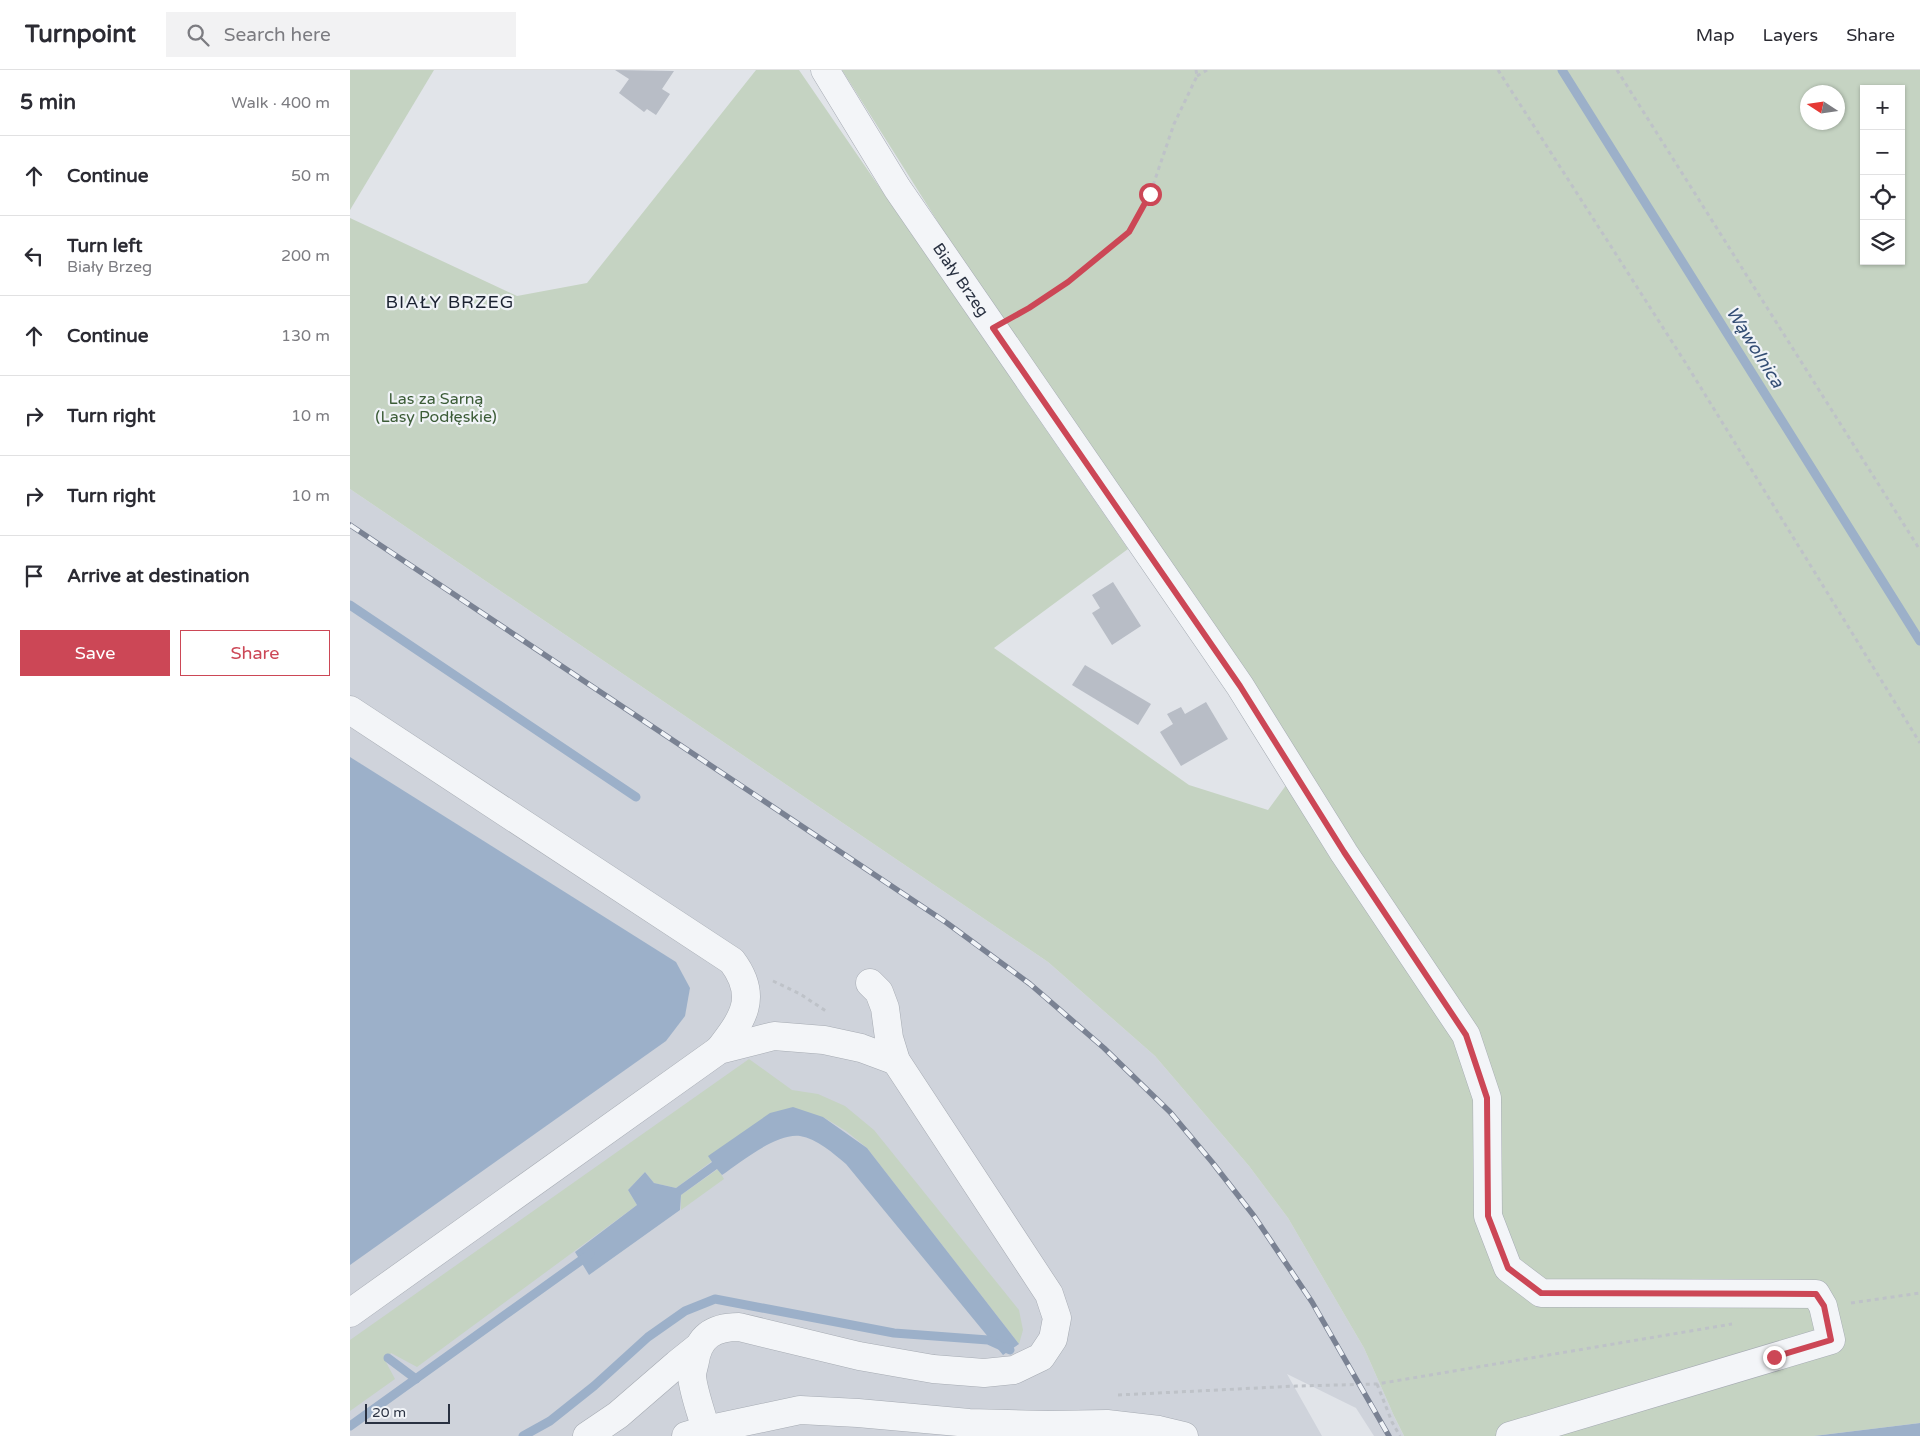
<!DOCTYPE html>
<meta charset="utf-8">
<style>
:root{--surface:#fff;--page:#f2f2f3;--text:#2b2b33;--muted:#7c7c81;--line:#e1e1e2;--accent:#cc4756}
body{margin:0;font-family:"Varela Round",sans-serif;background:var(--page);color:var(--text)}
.controls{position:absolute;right:15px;top:15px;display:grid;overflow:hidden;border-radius:0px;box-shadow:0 1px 4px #0004}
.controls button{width:45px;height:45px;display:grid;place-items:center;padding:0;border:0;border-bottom:1px solid var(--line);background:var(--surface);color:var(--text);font:25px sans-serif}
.compass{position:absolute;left:1450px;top:15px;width:45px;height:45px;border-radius:50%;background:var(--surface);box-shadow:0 1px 4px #0004;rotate:282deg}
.scale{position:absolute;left:15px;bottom:12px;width:85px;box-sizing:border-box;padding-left:5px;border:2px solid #293141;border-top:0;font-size:14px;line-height:18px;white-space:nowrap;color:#293141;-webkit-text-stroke:4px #f0f3f7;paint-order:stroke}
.stop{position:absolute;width:15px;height:15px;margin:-11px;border:4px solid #cc4756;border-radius:50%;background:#fff}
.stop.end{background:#cc4756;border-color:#fff;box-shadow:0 1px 5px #0008}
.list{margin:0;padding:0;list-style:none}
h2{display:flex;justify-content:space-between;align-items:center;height:65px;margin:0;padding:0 20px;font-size:21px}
h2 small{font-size:16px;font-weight:400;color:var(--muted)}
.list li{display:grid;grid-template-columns:32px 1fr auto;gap:15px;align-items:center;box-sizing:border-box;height:80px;padding:0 20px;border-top:1px solid var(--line)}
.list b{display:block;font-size:19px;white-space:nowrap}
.list p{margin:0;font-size:16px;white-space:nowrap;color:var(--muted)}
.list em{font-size:16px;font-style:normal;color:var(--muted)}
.actions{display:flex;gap:10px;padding:15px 20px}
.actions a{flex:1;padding:11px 0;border:1px solid var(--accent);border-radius:0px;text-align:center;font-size:18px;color:var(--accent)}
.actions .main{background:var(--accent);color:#fff}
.icon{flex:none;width:28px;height:28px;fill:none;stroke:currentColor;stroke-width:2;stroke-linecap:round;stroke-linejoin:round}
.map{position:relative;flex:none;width:1570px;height:1366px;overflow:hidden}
header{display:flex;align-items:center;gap:30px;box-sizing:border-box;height:70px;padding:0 25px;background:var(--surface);border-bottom:1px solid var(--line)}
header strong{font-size:24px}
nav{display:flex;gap:28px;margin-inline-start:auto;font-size:18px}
.search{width:350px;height:45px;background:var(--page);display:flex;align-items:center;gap:12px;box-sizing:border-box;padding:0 18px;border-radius:0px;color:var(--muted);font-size:19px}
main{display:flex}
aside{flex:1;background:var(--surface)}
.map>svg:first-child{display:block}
.built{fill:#cfd3db}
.green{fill:#c5d3c2;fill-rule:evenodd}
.water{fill:#9cb0c9}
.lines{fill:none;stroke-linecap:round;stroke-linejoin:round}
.stream{stroke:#9cb0c9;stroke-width:9}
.building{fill:#b8bdc6}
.minor-casing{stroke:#a6abb3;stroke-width:29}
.path{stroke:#bec2c8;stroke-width:3;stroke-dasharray:4 4;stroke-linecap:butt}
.minor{stroke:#f3f5f8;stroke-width:28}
.rail-casing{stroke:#7a8293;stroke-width:5.5}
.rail{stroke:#f0f3f7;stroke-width:4;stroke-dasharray:11;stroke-linecap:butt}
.route{stroke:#cc4756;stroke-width:6}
.labels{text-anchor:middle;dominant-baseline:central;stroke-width:4.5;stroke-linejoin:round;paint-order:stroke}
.street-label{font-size:16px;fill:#293141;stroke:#f0f3f7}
.park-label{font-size:16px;fill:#3c5c37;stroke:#f0f3f7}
.neighbourhood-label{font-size:18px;letter-spacing:1px;fill:#1b2231;stroke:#f0f3f7}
.water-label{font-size:18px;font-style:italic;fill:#344e74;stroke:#f0f3f7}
</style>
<header>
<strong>Turnpoint</strong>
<div class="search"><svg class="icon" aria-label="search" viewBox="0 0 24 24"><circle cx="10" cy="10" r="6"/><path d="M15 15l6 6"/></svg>Search here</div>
<nav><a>Map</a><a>Layers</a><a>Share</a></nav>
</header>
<main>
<aside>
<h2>5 min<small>Walk · 400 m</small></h2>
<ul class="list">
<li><svg class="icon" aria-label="ahead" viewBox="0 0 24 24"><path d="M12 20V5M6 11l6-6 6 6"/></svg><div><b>Continue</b></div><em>50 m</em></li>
<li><svg class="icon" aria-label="left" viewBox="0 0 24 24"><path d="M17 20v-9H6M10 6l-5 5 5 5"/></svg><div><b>Turn left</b><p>Biały Brzeg</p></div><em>200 m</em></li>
<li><svg class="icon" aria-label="ahead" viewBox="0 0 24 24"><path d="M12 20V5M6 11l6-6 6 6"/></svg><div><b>Continue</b></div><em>130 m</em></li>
<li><svg class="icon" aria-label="right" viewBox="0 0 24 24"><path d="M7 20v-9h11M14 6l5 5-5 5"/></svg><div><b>Turn right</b></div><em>10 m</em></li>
<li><svg class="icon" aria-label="right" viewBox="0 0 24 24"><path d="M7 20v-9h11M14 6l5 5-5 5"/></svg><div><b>Turn right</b></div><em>10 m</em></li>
<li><svg class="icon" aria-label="arrive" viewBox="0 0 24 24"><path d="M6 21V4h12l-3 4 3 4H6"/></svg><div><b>Arrive at destination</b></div></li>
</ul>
<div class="actions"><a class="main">Save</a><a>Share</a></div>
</aside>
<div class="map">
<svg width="1570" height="1366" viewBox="0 0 1570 1366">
<rect width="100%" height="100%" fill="#e1e4e9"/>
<polygon class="built" points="0,419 698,892 805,986 899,1096 938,1148 1014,1278 1044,1346 1054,1366 1024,1366 1006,1338 937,1304 972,1366 0,1366"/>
<g class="green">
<polygon points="0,0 84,0 0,140"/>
<path d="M406,0H449L778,479L644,578L839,715L918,740L953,692L622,206L492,0H1570V1353L1464,1366H1054L1044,1346L1014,1278L938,1148L899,1096L805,986L698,892L0,419V148L167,226L237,213ZM1514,19H1551V191H1514ZM1458,22H1488V52H1458Z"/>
<polygon points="399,989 442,1020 468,1024 495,1036 524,1060 669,1240 673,1260 669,1274 517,1078 496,1061 473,1047 359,1087 362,1091 326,1118 304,1113 295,1102 278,1120 287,1135 67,1297 41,1283 36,1292 45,1309 0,1341 0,1270"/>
<polygon points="368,1099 374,1109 331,1140 331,1125"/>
</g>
<g class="water">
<polygon points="0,687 326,892 340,918 335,946 316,971 0,1195"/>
<path d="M443,1037L473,1047L517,1078L669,1274L653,1285L496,1094C483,1083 467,1069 450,1066C426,1063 391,1092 372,1105L367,1099L331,1125L330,1140L239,1205L225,1182L287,1135L278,1120L295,1102L304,1113L326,1118L362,1092L358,1086L420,1043Z"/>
<polygon points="1570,1353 1570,1366 1464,1366"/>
</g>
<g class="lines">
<g class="stream">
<polyline points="1212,0 1570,571"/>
<polyline points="0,535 286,727"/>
<polyline points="38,1288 66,1309"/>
<polyline points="0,1356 240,1184"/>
<polyline points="173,1366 200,1351 244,1316 298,1267 335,1241 365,1229 544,1263 638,1270 660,1280"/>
</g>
</g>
<g class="building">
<polygon points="265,0 324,1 312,19 320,24 306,45 297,39 294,42 269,23 279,9"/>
<polygon points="763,512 791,556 762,575 742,543 750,538 742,525"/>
<polygon points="735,595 801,634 788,655 722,615"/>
<polygon points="856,632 878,669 831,696 810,662 823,654 817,644 831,637 835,644"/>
</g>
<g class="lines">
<defs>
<g id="minor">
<path id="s1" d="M475,0L547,118L890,616L994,783L1116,965L1137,1028L1138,1146L1158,1198L1191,1223L1466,1224L1473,1236L1481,1270L1160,1366"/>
<path d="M0,640L382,891C409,927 393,949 369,980"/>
<polyline points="0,1243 369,980 424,966 474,970 511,978 546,991"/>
<path d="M356,1360C352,1345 343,1321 342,1306C342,1302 344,1296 345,1291C349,1266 364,1257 389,1257L509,1286L583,1299L634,1303L664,1300L691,1287L703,1269L707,1248L699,1224L546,991L539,968L535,938L529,922L520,913"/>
<polyline points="237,1366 268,1345 327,1294 347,1278"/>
<polyline points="336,1366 356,1360 450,1340 508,1343 619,1353 698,1355 757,1354 809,1360 834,1366"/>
</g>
</defs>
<use href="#minor" class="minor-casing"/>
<g class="path">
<polyline points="1148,0 1335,292 1570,673"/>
<polyline points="1267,0 1570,480"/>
<polyline points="847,6 857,0"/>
<polyline points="667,244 718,212 779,162 800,124 824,54 847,6 846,0"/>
<polyline points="423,911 450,924 476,941"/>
<polyline points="1501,1233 1570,1223"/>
<polyline points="1027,1314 1042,1352 1050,1366"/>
<polyline points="768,1325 947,1316 1027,1314 1382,1254"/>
</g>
<use href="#minor" class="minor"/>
<defs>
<polyline id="rail" points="0,455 597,853 680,914 754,978 820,1042 862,1092 904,1146 962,1232 1039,1366"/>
</defs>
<use href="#rail" class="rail-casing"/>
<use href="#rail" class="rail"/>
</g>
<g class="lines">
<polyline class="route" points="800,124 779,162 718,212 679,238 643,258 890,616 994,782 1116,965 1137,1028 1138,1146 1158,1198 1191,1223 1466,1224 1474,1236 1481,1270 1424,1287"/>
</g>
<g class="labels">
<g class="street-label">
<text stroke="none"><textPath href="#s1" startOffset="250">Biały Brzeg</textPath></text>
</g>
<g class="park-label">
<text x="86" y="329">Las za Sarną<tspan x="86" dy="18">(Lasy Podłęskie)</tspan></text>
</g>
<g class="neighbourhood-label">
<text x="100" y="232">BIAŁY BRZEG</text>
</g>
<g class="water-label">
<text transform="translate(1405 277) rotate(58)">Wąwolnica</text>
</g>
</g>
</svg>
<div class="controls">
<button>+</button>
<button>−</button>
<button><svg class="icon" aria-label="locate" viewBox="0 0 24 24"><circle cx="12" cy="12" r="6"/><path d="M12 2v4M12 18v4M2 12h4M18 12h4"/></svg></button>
<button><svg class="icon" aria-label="layers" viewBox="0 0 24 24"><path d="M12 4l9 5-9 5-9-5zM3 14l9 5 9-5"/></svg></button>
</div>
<svg class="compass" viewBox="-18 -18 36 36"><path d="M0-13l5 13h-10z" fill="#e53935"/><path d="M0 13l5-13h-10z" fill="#7c7c81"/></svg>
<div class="scale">20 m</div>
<div class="stop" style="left:800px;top:124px"></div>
<div class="stop end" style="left:1424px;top:1287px"></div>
</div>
</main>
